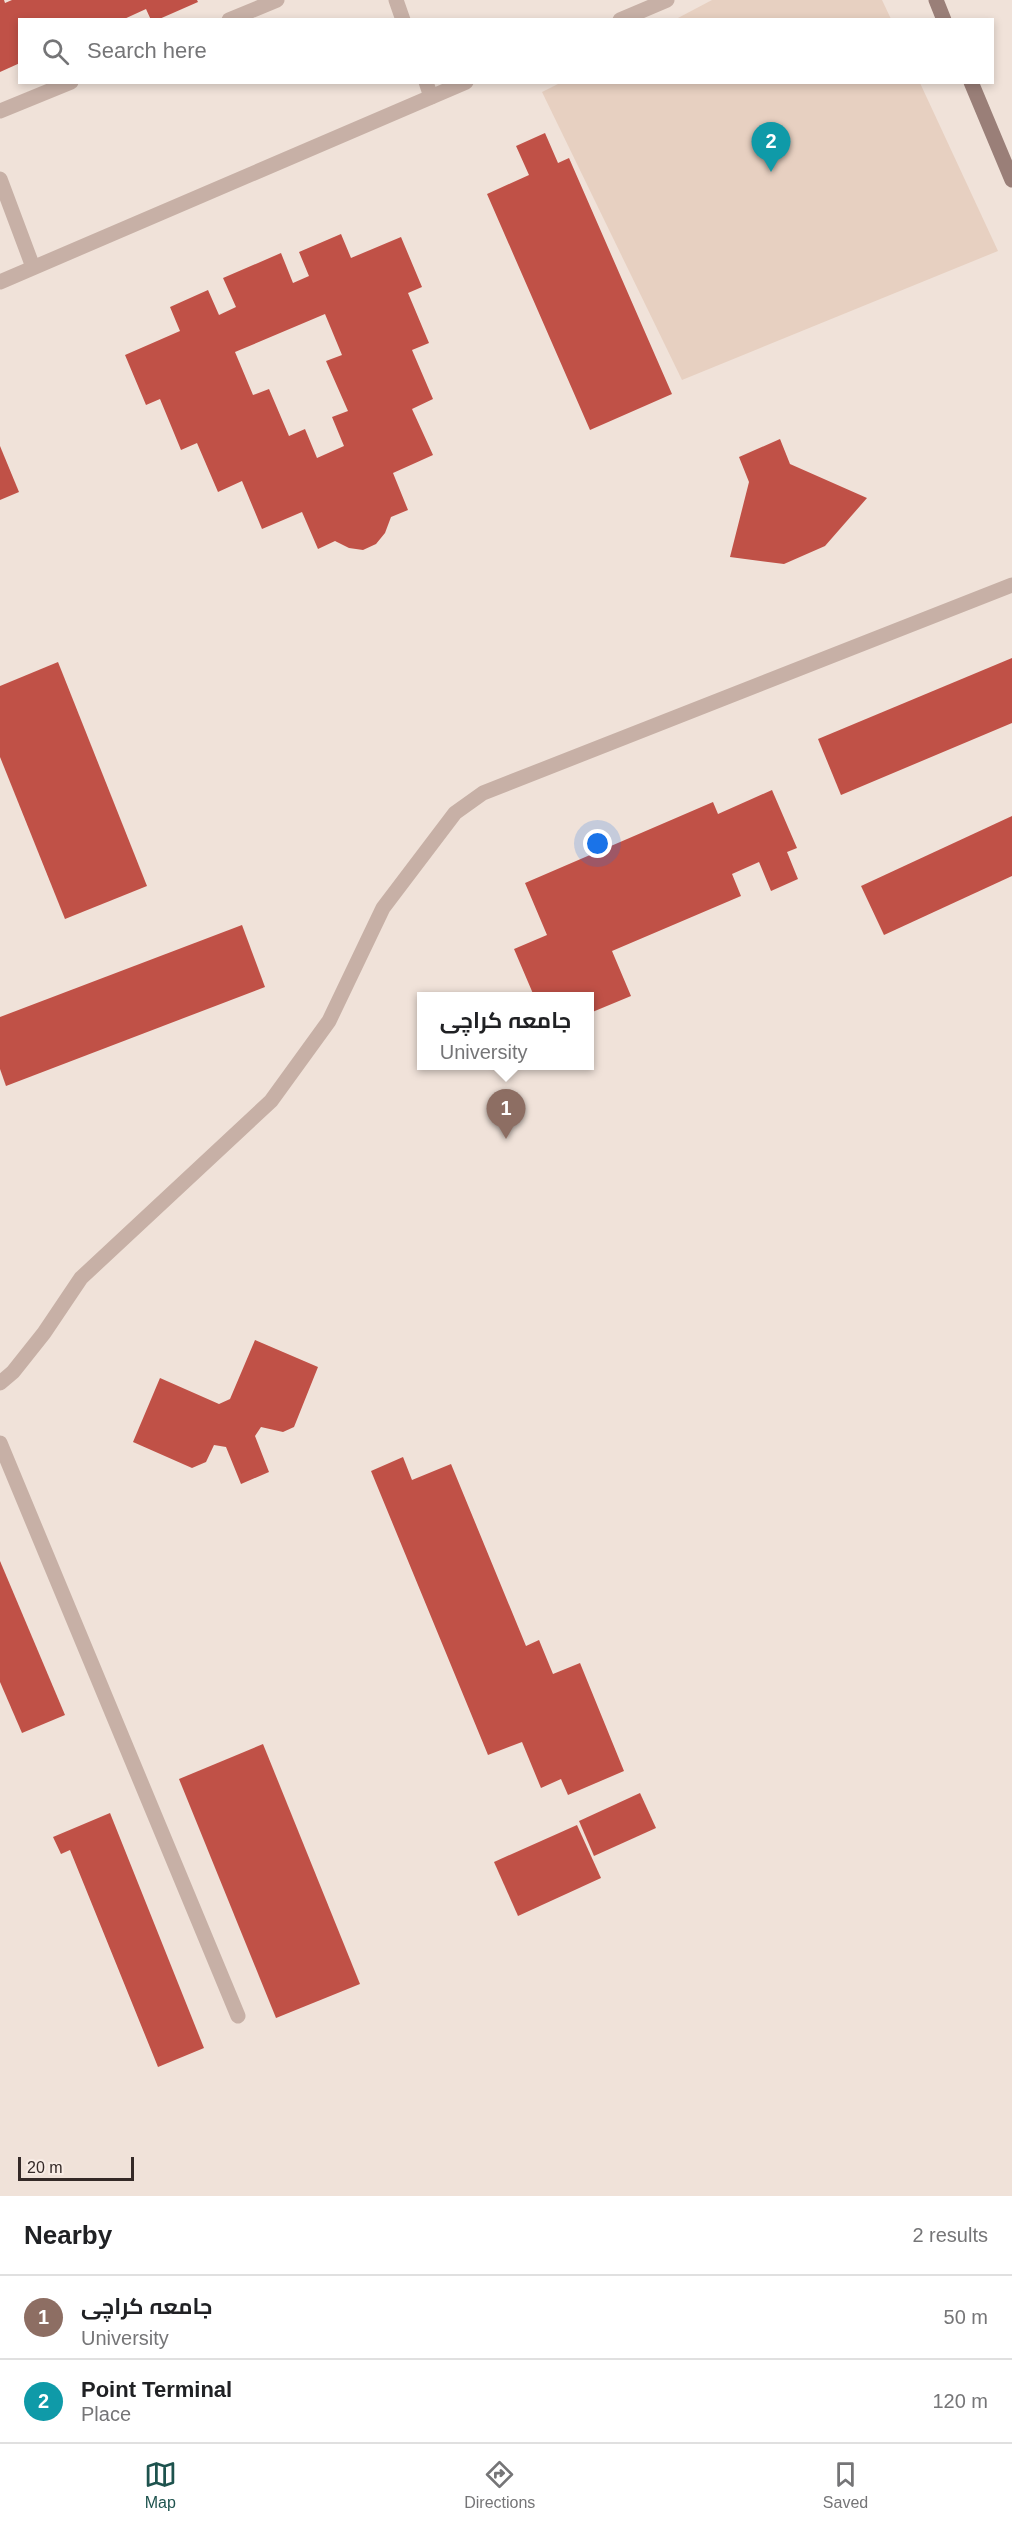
<!DOCTYPE html>
<meta charset="utf-8">
<style>
:root{--surface:#fff;--page:#f2f2f2;--text:#202124;--muted:#757577;--line:#e0e0e0;--accent:#1e534e}
body{margin:0;font-family:Helvetica,Cairo,sans-serif;background:var(--page);color:var(--text)}
.scale{position:absolute;left:18px;bottom:15px;width:116px;box-sizing:border-box;padding-left:6px;border:3px solid #342927;border-top:0;font-size:16px;line-height:21px;white-space:nowrap;color:#342927;-webkit-text-stroke:4px #f8ece5;paint-order:stroke}
.you{position:absolute;left:598px;top:844px;width:21px;height:21px;margin:-15px;border:4px solid #fff;border-radius:50%;background:#1a73e8;box-shadow:0 0 0 9px #1a73e833}
.badge{display:grid;place-items:center;width:39px;height:39px;border-radius:50%;background:var(--accent);color:#fff;font-size:20px;font-weight:700}
.pin{position:absolute;translate:-50% -50px;filter:drop-shadow(0 2px 3px #0008)}
.pin::after{content:'';position:absolute;top:32px;width:21px;height:18px;background:inherit;clip-path:polygon(0 0,100% 0,50% 100%)}
.popup{position:absolute;left:417px;top:992px;width:177px;height:78px;box-sizing:border-box;display:grid;place-content:center;border-radius:0px;background:var(--surface);filter:drop-shadow(0 2px 4px #0005);font-size:20px;white-space:nowrap;color:var(--muted)}
.popup b{font-size:22px;color:var(--text)}
.popup::after{content:'';position:absolute;left:50%;top:100%;margin-left:-12px;border:12px solid transparent;border-top-color:var(--surface)}
.list{margin:0;padding:0;list-style:none}
h2{display:flex;justify-content:space-between;align-items:center;height:78px;margin:0;padding:0 24px;font-size:26px}
h2 small{font-size:20px;font-weight:400;color:var(--muted)}
.list li{display:grid;grid-template-columns:39px 1fr auto;gap:18px;align-items:center;box-sizing:border-box;height:84px;padding:0 24px;border-top:2px solid var(--line)}
.list b{display:block;font-size:22px;white-space:nowrap}
.list p{margin:0;font-size:20px;white-space:nowrap;color:var(--muted)}
.list em{font-size:20px;font-style:normal;color:var(--muted)}
.icon{flex:none;width:33px;height:33px;fill:none;stroke:currentColor;stroke-width:2;stroke-linecap:round;stroke-linejoin:round}
.map{position:relative;flex:none;width:1012px;height:2196px;overflow:hidden}
.search{position:absolute;background:var(--surface);box-shadow:0 3px 9px #0003;left:18px;right:18px;top:18px;height:66px;display:flex;align-items:center;gap:15px;box-sizing:border-box;padding:0 21px;border-radius:0px;color:var(--muted);font-size:22px}
.sheet{height:246px;background:var(--surface)}
nav{display:flex;justify-content:space-around;align-items:center;box-sizing:border-box;height:84px;border-top:2px solid var(--line);background:var(--surface);font-size:16px;color:var(--muted)}
nav a{display:grid;justify-items:center;gap:3px}
nav .on{color:var(--accent)}
.map>svg:first-child{display:block}
.plaza{fill:#e7d0c1}
.building{fill:#c05147;fill-rule:evenodd}
.lines{fill:none;stroke-linecap:round;stroke-linejoin:round}
.lane{stroke:#c7b0a6;stroke-width:15}
.secondary{stroke:#9a7f78;stroke-width:15}
</style>
<div class="map">
<svg width="1012" height="2196" viewBox="0 0 1012 2196">
<rect width="100%" height="100%" fill="#f0e2d9"/>
<g class="plaza">
<polygon points="712,0 882,0 891,19 676,19"/>
<polygon points="560,83 920,83 998,251 682,380 542,92"/>
</g>
<g class="building">
<polygon points="0,0 4,0 5,3 12,0 197,0 198,2 157,20 151,20 146,9 122,20 20,20 20,63 0,72"/>
<polygon points="545,133 558,163 569,158 672,394 590,430 487,194 529,175 516,146"/>
<path d="M341,234L351,258L401,237L422,287L408,293L429,343L412,350L433,399L412,409L433,455L393,473L408,510L391,517L385,533L376,544L363,550L349,548L335,541L318,549L302,512L262,529L242,481L218,492L197,443L181,450L160,399L146,405L125,355L180,331L170,307L208,290L219,315L236,307L223,278L281,253L293,283L309,276L299,252ZM325,314L342,355L326,361L348,411L332,417L344,446L317,458L305,429L289,436L269,389L253,395L235,352Z"/>
<polygon points="780,439 790,464 867,498 825,546 784,564 730,557 749,482 739,457"/>
<polygon points="0,446 19,492 0,500"/>
<polygon points="1012,658 1012,723 841,795 818,739"/>
<polygon points="58,662 147,886 65,919 0,757 0,686"/>
<polygon points="772,790 797,848 787,852 798,879 771,891 759,862 732,874 741,896 612,951 631,996 590,1013 590,996 534,996 514,949 547,935 525,883 713,802 718,814"/>
<polygon points="1012,816 1012,876 884,935 861,886"/>
<polygon points="242,925 265,987 6,1086 0,1069 0,1017"/>
<polygon points="255,1340 318,1367 294,1427 283,1432 261,1427 255,1436 269,1472 241,1484 226,1447 214,1445 206,1462 192,1468 133,1442 160,1378 219,1404 230,1399"/>
<polygon points="403,1457 412,1480 451,1464 526,1646 539,1640 553,1674 580,1663 624,1771 568,1795 561,1779 541,1788 522,1742 488,1755 371,1471"/>
<polygon points="0,1561 65,1715 22,1733 0,1682"/>
<polygon points="263,1744 360,1984 276,2018 179,1779"/>
<polygon points="640,1793 656,1828 594,1856 579,1821"/>
<polygon points="110,1813 204,2048 158,2067 70,1850 61,1854 53,1837"/>
<polygon points="577,1825 601,1878 518,1916 494,1862"/>
</g>
<g class="lines">
<g class="lane">
<polyline points="396,0 403,20"/>
<polyline points="229,20 277,0"/>
<polyline points="620,20 667,0"/>
<polyline points="426,82 431,97"/>
<polyline points="0,111 71,82"/>
<polyline points="0,179 33,267"/>
<polyline points="0,282 466,82"/>
<polyline points="0,1383 13,1372 44,1333 81,1278 271,1101 329,1021 383,908 455,813 483,793 1012,585"/>
<polyline points="0,1443 238,2016"/>
</g>
<g class="secondary">
<polyline points="936,0 944,20"/>
<polyline points="971,82 1012,180"/>
</g>
</g>
</svg>
<div class="scale">20 m</div>
<div class="you"></div>
<div class="pin badge" style="left:506px;top:1139px;background:#8d6e63">1</div>
<div class="popup"><b>جامعہ کراچی</b>University</div>
<div class="pin badge" style="left:771px;top:172px;background:#0f9aa8">2</div>
<div class="search"><svg class="icon" aria-label="search" viewBox="0 0 24 24"><circle cx="10" cy="10" r="6"/><path d="M15 15l6 6"/></svg>Search here</div>
</div>
<section class="sheet">
<h2>Nearby<small>2 results</small></h2>
<ul class="list">
<li><span class="badge" style="background:#8d6e63">1</span><div><b>جامعہ کراچی</b><p>University</p></div><em>50 m</em></li>
<li><span class="badge" style="background:#0f9aa8">2</span><div><b>Point Terminal</b><p>Place</p></div><em>120 m</em></li>
</ul>
</section>
<nav>
<a class="on"><svg class="icon" aria-label="map" viewBox="0 0 24 24"><path d="M3 6l6-2 6 2 6-2v14l-6 2-6-2-6 2zM9 4v14M15 6v14"/></svg>Map</a>
<a><svg class="icon" aria-label="directions" viewBox="0 0 24 24"><path d="M12 3l9 9-9 9-9-9zM9 14v-3h6M13 9l2 2-2 2"/></svg>Directions</a>
<a><svg class="icon" aria-label="saved" viewBox="0 0 24 24"><path d="M7 4h10v16l-5-4-5 4z"/></svg>Saved</a>
</nav>
